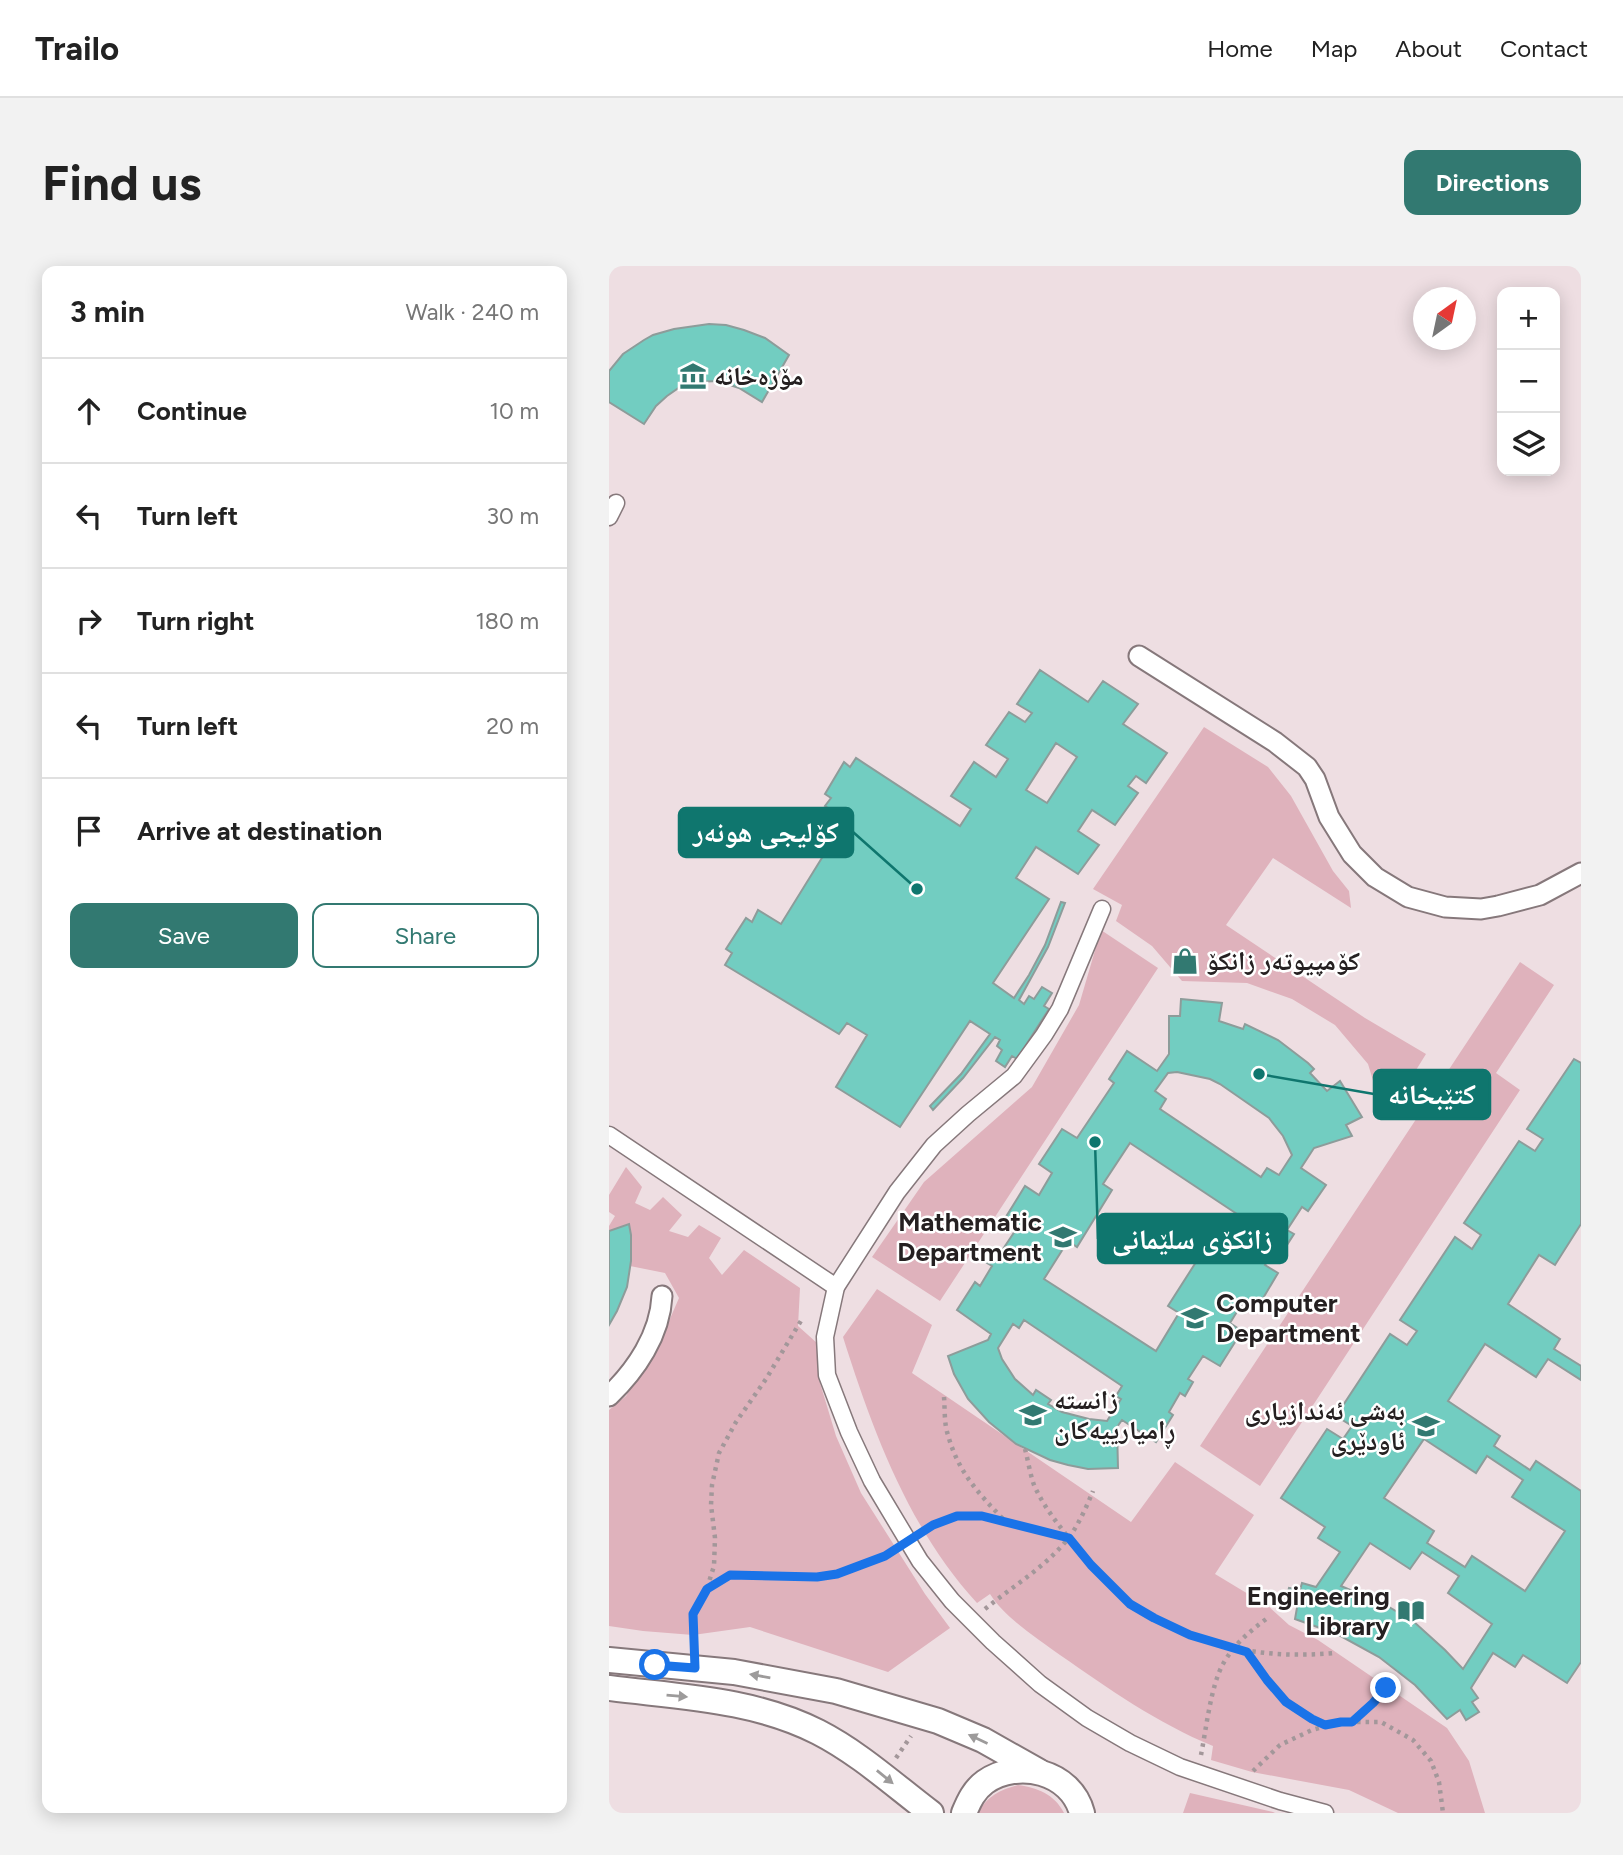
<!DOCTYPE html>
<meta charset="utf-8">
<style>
:root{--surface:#fff;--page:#f2f2f2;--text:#222;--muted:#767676;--line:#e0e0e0;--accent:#327971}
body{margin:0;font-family:Figtree,"Noto Naskh Arabic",sans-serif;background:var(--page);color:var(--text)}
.controls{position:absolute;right:21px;top:21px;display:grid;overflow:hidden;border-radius:14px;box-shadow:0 4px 18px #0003}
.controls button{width:63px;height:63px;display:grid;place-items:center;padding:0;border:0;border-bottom:2px solid var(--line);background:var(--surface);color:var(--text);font:35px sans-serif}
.compass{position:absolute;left:804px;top:21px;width:63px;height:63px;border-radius:50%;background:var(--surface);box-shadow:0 4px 18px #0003;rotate:33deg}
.stop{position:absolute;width:21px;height:21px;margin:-16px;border:5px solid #1a73e8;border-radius:50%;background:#fff}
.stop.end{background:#1a73e8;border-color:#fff;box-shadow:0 2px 7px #0008}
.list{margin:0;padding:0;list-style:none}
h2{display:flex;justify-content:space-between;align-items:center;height:91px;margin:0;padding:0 28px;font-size:30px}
h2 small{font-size:23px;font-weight:400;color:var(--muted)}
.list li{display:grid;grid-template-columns:46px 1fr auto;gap:21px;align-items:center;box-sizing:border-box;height:105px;padding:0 28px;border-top:2px solid var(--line)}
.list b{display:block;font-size:26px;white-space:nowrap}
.list em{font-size:23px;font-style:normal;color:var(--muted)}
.actions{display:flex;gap:14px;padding:21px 28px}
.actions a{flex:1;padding:16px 0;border:2px solid var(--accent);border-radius:14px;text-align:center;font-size:24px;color:var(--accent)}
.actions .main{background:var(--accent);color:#fff}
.icon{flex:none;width:38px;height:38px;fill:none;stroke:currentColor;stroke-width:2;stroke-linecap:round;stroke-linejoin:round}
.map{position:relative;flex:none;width:972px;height:1547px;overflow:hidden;border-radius:14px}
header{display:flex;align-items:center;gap:42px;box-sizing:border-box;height:98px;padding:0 35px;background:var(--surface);border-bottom:2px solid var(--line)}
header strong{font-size:33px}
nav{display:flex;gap:38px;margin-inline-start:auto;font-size:24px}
.intro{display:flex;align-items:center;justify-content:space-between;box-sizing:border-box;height:168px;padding:0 42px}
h1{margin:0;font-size:49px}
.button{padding:18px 32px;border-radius:14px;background:var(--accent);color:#fff;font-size:24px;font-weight:700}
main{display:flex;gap:42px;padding:0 42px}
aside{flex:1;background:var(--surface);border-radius:14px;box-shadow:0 4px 18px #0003}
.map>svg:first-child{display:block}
.green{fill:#dfb2bc}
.building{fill:#72cdc1;stroke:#8d9c9a;stroke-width:2;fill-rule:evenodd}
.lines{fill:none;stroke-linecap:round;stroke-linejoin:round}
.pedestrian-casing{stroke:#86787b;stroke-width:19}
.minor-casing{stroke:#86787b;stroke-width:23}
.tertiary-casing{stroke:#86787b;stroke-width:28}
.path{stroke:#a3979a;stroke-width:4.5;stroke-dasharray:3.5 5;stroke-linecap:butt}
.pedestrian{stroke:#fff;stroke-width:16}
.minor{stroke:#fff;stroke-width:19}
.tertiary{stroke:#fff;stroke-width:24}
.oneway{fill:#9d9b9b}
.route{stroke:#1a73e8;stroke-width:9}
.labels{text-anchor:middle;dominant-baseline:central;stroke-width:5;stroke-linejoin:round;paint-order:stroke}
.poi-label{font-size:26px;font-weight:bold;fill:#252021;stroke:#fff;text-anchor:start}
.leader{fill:none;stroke:#0f766e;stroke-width:2.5}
.callout-dot{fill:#0f766e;stroke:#fff;stroke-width:2.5}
.callout{fill:#0f766e;stroke:#0f766e;stroke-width:2.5}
.callout-label{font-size:28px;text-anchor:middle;font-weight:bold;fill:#fff}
</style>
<header>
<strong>Trailo</strong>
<nav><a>Home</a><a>Map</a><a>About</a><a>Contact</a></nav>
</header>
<div class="intro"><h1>Find us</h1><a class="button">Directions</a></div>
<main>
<aside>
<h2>3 min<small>Walk · 240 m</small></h2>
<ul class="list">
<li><svg class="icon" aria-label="ahead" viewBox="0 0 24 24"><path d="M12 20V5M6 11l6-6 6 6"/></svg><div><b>Continue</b></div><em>10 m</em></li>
<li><svg class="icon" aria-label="left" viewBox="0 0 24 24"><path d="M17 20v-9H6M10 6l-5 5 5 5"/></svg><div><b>Turn left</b></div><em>30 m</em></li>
<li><svg class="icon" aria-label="right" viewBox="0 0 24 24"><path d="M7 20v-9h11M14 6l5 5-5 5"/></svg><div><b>Turn right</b></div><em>180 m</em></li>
<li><svg class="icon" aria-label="left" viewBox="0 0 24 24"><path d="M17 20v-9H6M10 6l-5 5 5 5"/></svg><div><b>Turn left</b></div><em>20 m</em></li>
<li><svg class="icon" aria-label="arrive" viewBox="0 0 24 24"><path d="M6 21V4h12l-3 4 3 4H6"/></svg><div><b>Arrive at destination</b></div></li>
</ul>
<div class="actions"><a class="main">Save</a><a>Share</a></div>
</aside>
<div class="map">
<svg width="972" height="1547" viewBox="0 0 972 1547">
<rect width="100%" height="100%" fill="#eedee2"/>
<g class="green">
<polygon points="595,461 659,501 682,530 724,605 740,625 742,642 664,592 617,659 756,752 817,788 776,854 759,798 726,759 683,733 638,717 573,715 543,680 507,655 513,639 484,623"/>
<polygon points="492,664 549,702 331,1035 263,991 315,916 423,821 470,739"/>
<polygon points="911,696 945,719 887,807 911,824 651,1220 591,1180"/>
<polygon points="17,901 33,921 26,937 41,944 54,931 73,949 60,965 79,971 90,959 112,972 100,992 113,1009 135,984 191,1022 189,1060 208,1077 211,1117 227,1170 252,1227 316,1328 341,1362 279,1406 141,1361 84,1369 34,1365 0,1360 0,1144 17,1130 50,1078 70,1032 56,1007 21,1000 22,969 20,958 0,965 0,960 6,950 0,946 0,929"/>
<path d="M268,1023L323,1059L303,1107L522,1256L566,1196L645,1249L606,1308L659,1340L680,1359L709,1374L838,1462L860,1495L876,1547H789L740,1524L643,1506L602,1494L604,1480C548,1457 500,1423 451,1389C429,1373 395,1351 381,1328L368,1337C300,1263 264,1166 234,1071Z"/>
<path d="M409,1519C429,1522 445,1528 455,1547H369C378,1530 391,1524 409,1519Z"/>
<polygon points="581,1527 664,1546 666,1547 574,1547"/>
</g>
<g class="building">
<polygon points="100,58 117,59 135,64 156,72 180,89 153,136 130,122 109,115 87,116 71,121 58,130 47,140 35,158 0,136 0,105 14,88 35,74 44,69 65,63"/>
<path d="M431,404L479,436L494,415L529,438L514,458L558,487L537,517L527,510L519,520L529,527L506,559L483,544L469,565L490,579L469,608L427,581L407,612L440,633L384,717L405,732L420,709L436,679L452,636L456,637L439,681L410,734L415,738L420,730L425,733L433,721L443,727L435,740L440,743L408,793L403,790L396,801L387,795L393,784L388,780L391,774L386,771L354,812L324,844L321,840L352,808L381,768L361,755L291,861L227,821L258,769L238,757L230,768L116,699L123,687L117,683L137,652L143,656L149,644L172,658L237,553L216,540L222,532L216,528L235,496L241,501L247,492L351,560L362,543L342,530L365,496L387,511L399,493L377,479L400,446L416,456L423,447L408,438ZM447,477L468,491L438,537L417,524Z"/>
<path d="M572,733L613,737L610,755L634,763L636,758L669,774L699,797L705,803L701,807L718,825L731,815L753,851L737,859L743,870L705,882L692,902L717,919L699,945L693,941L678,964L685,968L676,982L669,979L656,999L669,1007L647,1044L634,1036L621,1057L633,1065L611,1100L594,1090L579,1113L584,1116L576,1130L571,1127L560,1146L564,1149L547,1176L513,1154L508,1161L509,1202L479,1203L459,1199L441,1194L407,1178L380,1156L359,1133L345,1108L339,1090L379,1074L382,1068L348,1044L366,1016L371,1020L383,1000L378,997L387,984L392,986L408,962L395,954L416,920L430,929L443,907L430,898L453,863L468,872L505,817L500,813L518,785L548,805L560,788V750H571ZM568,806L601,813L611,818L660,852L674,870L683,889L670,909L658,902L652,911L551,843L557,833L546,825L559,807ZM521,877L631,950L606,988L596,982L559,1040L570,1047L547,1085L435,1013L459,975L468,981L503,924L494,918ZM415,1054L513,1120L507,1130L512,1133L498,1155L480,1153L453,1146L439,1138L442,1134L427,1124L424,1129L406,1113L393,1093L389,1082L404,1058L410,1062Z"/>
<path d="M965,793L972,797V958L946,999L930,989L899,1038L951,1073L945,1083L972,1100V1114L939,1093L927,1111L876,1078L839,1135L891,1170L885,1180L921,1204L927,1195L972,1225V1396L958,1417L914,1389L906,1401L884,1387L862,1422L869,1432L863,1436L870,1446L857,1454L851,1444L838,1453L806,1419L770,1391L728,1368L686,1353L689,1336L677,1334L680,1322L691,1324L693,1317L707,1321L731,1286L709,1272L716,1261L672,1232L718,1163L734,1173L743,1160L727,1150L781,1068L798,1079L808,1065L791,1054L846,971L863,983L872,969L855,957L910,875L926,885L934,873L918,863ZM815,1173L867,1207L878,1190L914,1214L903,1231L956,1265L916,1325L863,1290L856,1301L818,1277L825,1265L775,1232ZM761,1277L801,1303L813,1286L850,1310L839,1327L883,1358L854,1403L836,1384L804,1355L778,1340L732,1320Z"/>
<polygon points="20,958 22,969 22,995 18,1021 8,1045 0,1059 0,965"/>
</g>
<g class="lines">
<defs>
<g id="pedestrian">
<polyline points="0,251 7,237"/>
<polyline points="493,643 451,743 435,769 405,810 359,848 325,879 288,926 227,1021 216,1071 218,1109 240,1166 263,1215 311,1295 343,1335 384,1376 431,1418 478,1452 521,1477 571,1501 671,1535 716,1547"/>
<polyline points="0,869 227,1021"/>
</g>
<g id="minor">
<polyline points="530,390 666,476 698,501 706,513 720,551 743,588 766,611 799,631 836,641 872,643 889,640 931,629 972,607"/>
<path d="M0,1130C27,1104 51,1069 53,1030"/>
</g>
<g id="tertiary">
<polyline points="0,1394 125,1406 227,1425 329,1455 374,1474 429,1505"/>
<path d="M0,1422C71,1431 144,1433 209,1466C250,1487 285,1519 322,1547"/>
<path d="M355,1547C360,1535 365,1524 376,1516C409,1493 462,1505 473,1547"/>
</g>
</defs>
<use href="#pedestrian" class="pedestrian-casing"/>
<use href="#minor" class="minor-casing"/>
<use href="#tertiary" class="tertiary-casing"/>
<g class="path">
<path d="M335,1131C336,1143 335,1158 339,1169C349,1206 370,1228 396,1255"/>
<path d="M416,1183C419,1194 421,1208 425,1219C436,1244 454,1264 470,1285C484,1302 505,1326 522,1339C535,1348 550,1355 564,1361C617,1386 668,1392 726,1387"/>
<path d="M313,1266C360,1234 411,1260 460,1272"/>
<polyline points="98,1322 105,1300 106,1272 102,1239 103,1219 110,1187 127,1156 157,1113 193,1053"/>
<path d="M376,1343C404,1320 435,1302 458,1274C469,1260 477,1242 484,1225"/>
<polyline points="85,1380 84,1348 98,1323 121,1309 208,1311 228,1308 256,1299 283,1286"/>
<path d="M639,1387C663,1422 676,1440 715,1458"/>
<polyline points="743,1456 764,1437 777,1421"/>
<path d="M592,1489C597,1464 602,1419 614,1398C625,1378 642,1364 660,1351"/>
<polyline points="287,1492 302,1470"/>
<polyline points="644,1505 671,1479 703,1464 732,1456 772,1456 804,1474 822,1495 830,1516 834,1547"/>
</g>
<use href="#pedestrian" class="pedestrian"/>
<use href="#minor" class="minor"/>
<use href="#tertiary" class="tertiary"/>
</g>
<defs><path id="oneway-solid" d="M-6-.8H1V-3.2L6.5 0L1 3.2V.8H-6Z" transform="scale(1.75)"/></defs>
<g class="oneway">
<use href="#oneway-solid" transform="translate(151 1410) rotate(-170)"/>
<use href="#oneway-solid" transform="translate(68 1430) rotate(5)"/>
<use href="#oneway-solid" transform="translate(369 1473) rotate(-155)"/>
<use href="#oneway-solid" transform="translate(276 1511) rotate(39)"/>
</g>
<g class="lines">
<polyline class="route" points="46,1399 86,1402 84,1348 98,1323 121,1309 208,1311 228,1308 276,1290 324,1259 348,1250 373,1250 460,1272 482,1299 521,1338 545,1352 581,1369 638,1386 658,1414 677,1436 703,1453 716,1459 732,1456 743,1456 764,1437 777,1422"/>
</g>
<defs>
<symbol id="museum-bare" viewBox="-9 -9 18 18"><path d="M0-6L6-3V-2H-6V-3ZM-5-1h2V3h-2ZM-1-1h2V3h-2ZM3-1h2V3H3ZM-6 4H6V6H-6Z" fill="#327971" stroke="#fff" stroke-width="2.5" paint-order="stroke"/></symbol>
<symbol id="shop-bare" viewBox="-9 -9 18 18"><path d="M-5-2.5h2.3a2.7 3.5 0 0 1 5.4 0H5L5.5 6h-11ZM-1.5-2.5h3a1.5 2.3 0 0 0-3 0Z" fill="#327971" stroke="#fff" stroke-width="2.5" paint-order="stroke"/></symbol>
<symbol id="university-bare" viewBox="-9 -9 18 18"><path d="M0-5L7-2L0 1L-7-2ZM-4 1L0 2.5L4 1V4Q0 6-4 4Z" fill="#327971" stroke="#fff" stroke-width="2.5" paint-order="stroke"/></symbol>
<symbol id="library-bare" viewBox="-9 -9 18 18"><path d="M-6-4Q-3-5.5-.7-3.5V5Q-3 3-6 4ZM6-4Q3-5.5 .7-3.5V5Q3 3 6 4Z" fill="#327971" stroke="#fff" stroke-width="2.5" paint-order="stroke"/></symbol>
</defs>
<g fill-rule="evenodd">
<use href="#museum-bare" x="65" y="91" width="38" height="38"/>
<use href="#shop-bare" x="557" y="676" width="38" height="38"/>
<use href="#university-bare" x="435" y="952" width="38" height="38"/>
<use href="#university-bare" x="567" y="1033" width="38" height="38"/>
<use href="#university-bare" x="405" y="1130" width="38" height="38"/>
<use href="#university-bare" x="798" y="1141" width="38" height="38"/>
<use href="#library-bare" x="783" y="1326" width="38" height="38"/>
</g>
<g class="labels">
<g class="poi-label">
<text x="105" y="110">مۆزەخانە</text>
<text x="597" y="695">کۆمپیوتەر زانکۆ</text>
<text x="433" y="956" text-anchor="end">Mathematic<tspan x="433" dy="30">Department</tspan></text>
<text x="607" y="1037">Computer<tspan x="607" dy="30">Department</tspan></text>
<text x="445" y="1134">زانستە<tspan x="445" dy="30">ڕامیارییەکان</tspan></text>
<text x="796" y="1145" text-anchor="end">بەشی ئەندازیاری<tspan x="796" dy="30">ئاودێری</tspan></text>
<text x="781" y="1330" text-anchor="end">Engineering<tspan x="781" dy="30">Library</tspan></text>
</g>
</g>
<path class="leader" d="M308 623L244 566M650 808L765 828M486 876L489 973"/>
<g class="callout-dot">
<circle cx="308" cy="623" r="7"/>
<circle cx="650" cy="808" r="7"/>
<circle cx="486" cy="876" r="7"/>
</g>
<g class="callout">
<rect x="70" y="542" width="174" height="49" rx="7"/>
<rect x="765" y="804" width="116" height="49" rx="7"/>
<rect x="489" y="948" width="189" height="49" rx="7"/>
</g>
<g class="callout-label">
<text x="157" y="576">کۆلیجی هونەر</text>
<text x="823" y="838">کتێبخانە</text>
<text x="583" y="983">زانکۆی سلێمانی</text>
</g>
</svg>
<div class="controls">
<button>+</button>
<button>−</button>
<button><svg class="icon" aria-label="layers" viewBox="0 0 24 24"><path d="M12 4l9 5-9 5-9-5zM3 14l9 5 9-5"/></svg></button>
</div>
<svg class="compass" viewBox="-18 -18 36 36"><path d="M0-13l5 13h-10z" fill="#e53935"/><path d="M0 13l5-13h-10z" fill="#767676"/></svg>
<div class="stop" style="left:46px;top:1399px"></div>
<div class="stop end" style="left:777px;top:1422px"></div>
</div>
</main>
